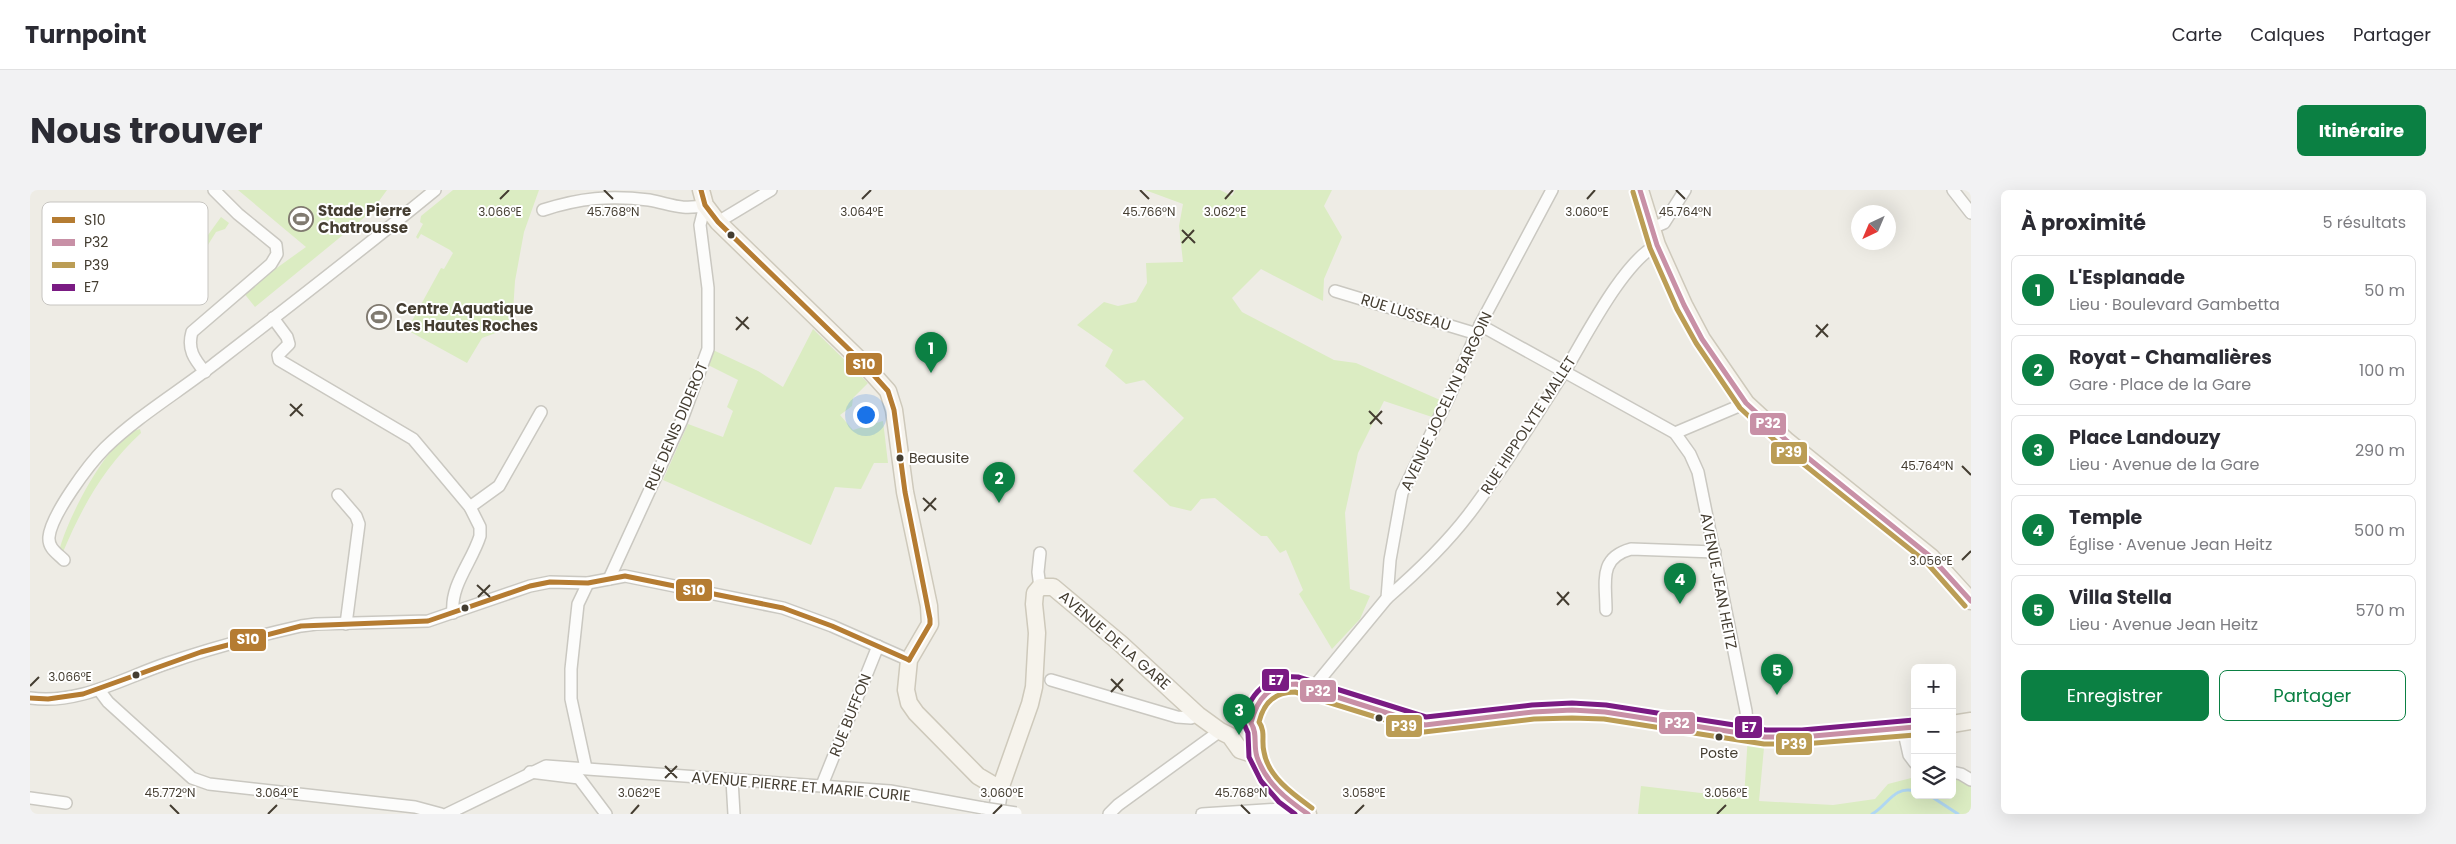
<!DOCTYPE html>
<html lang="fr">
<meta charset="utf-8">
<style>
:root{--surface:#fff;--page:#f2f2f3;--text:#2b2b33;--muted:#7c7c81;--line:#e1e1e2;--accent:#0b8043}
body{margin:0;font-family:Poppins,sans-serif;background:var(--page);color:var(--text)}
.controls{position:absolute;right:15px;bottom:15px;display:grid;overflow:hidden;border-radius:8px;box-shadow:0 5px 20px #0002}
.controls button{width:45px;height:45px;display:grid;place-items:center;padding:0;border:0;border-bottom:1px solid var(--line);background:var(--surface);color:var(--text);font:25px sans-serif}
.compass{position:absolute;left:1821px;top:15px;width:45px;height:45px;border-radius:50%;background:var(--surface);box-shadow:0 5px 20px #0002;rotate:224deg}
.you{position:absolute;left:835px;top:224px;width:18px;height:18px;margin:-12px;border:4px solid #fff;border-radius:50%;background:#1a73e8;box-shadow:0 0 0 8px #1a73e833}
.badge{display:grid;place-items:center;width:32px;height:32px;border-radius:50%;background:var(--accent);color:#fff;font-size:16px;font-weight:700}
.pin{position:absolute;translate:-50% -41px;filter:drop-shadow(0 1px 2px #0008)}
.pin::after{content:'';position:absolute;top:26px;width:18px;height:15px;background:inherit;clip-path:polygon(0 0,100% 0,50% 100%)}
.list{margin:0;padding:0;list-style:none}
h2{display:flex;justify-content:space-between;align-items:center;height:65px;margin:0;padding:0 20px;font-size:21px}
h2 small{font-size:16px;font-weight:400;color:var(--muted)}
.list li{display:grid;grid-template-columns:32px 1fr auto;gap:15px;align-items:center;box-sizing:border-box;height:70px;margin:0 10px 10px;padding:0 10px;border:1px solid var(--line);border-radius:8px}
.list b{display:block;font-size:19px;white-space:nowrap}
.list p{margin:0;font-size:16px;white-space:nowrap;color:var(--muted)}
.list em{font-size:16px;font-style:normal;color:var(--muted)}
.actions{display:flex;gap:10px;padding:15px 20px}
.actions a{flex:1;padding:11px 0;border:1px solid var(--accent);border-radius:8px;text-align:center;font-size:18px;color:var(--accent)}
.actions .main{background:var(--accent);color:#fff}
.icon{flex:none;width:28px;height:28px;fill:none;stroke:currentColor;stroke-width:2;stroke-linecap:round;stroke-linejoin:round}
.map{position:relative;flex:none;width:1941px;height:624px;overflow:hidden;border-radius:8px}
header{display:flex;align-items:center;gap:30px;box-sizing:border-box;height:70px;padding:0 25px;background:var(--surface);border-bottom:1px solid var(--line)}
header strong{font-size:24px}
nav{display:flex;gap:28px;margin-inline-start:auto;font-size:18px}
.intro{display:flex;align-items:center;justify-content:space-between;box-sizing:border-box;height:120px;padding:0 30px}
h1{margin:0;font-size:35px}
.button{padding:12px 22px;border-radius:8px;background:var(--accent);color:#fff;font-size:18px;font-weight:700}
main{display:flex;gap:30px;padding:0 30px}
aside{flex:1;background:var(--surface);border-radius:8px;box-shadow:0 5px 20px #0002}
.map>svg:first-child{display:block}
.green{fill:#dbecc2}
.lines{fill:none;stroke-linecap:round;stroke-linejoin:round}
.stream{stroke:#b0d7f2;stroke-width:3}
.minor-casing{stroke:#cac8c1;stroke-width:14}
.tertiary-casing{stroke:#cac8c1;stroke-width:18}
.secondary-casing{stroke:#cec9bb;stroke-width:19}
.minor{stroke:#fcfcfb;stroke-width:11}
.tertiary{stroke:#fcfcfb;stroke-width:15}
.secondary{stroke:#f6f3ec;stroke-width:16}
.minor-bridge-casing{stroke:#cac8c1;stroke-width:14;stroke-linecap:butt}
.minor-bridge{stroke:#fcfcfb;stroke-width:11}
.bus-1-casing{stroke:#fff;stroke-width:9}
.bus-2-casing{stroke:#fff;stroke-width:9}
.bus-3-casing{stroke:#fff;stroke-width:9}
.bus-4-casing{stroke:#fff;stroke-width:9}
.bus-1{stroke:#b57c32;stroke-width:5}
.bus-2{stroke:#c890a6;stroke-width:5}
.bus-3{stroke:#bb9d55;stroke-width:5}
.bus-4{stroke:#7a1b83;stroke-width:5}
.ticks{fill:none;stroke:#443d31;stroke-width:2}
.bus-dot{fill:#443d31;stroke:#fff;stroke-width:2}
.labels{text-anchor:middle;dominant-baseline:central;stroke-width:4;stroke-linejoin:round;paint-order:stroke}
.bus-label{font-size:14px;fill:#443d31;stroke:#fff;text-anchor:start}
.poi-label{font-size:15px;font-weight:bold;fill:#443d31;stroke:#fff;text-anchor:start}
.street-label{font-size:15px;fill:#443d31;stroke:#fff}
.key{fill:#fff;stroke:#c7c5c1;stroke-width:1}
.key-label{font-size:14px;fill:#443d31}
.ticks-label{font-size:12px;text-anchor:middle;fill:#443d31;stroke:#fff;stroke-width:4;stroke-linejoin:round;paint-order:stroke}
.line-badge{stroke:#fff;stroke-width:2}
.badge-label{font-size:14px;text-anchor:middle;font-weight:bold;fill:#fff}
</style>
<header>
<strong>Turnpoint</strong>
<nav><a>Carte</a><a>Calques</a><a>Partager</a></nav>
</header>
<div class="intro"><h1>Nous trouver</h1><a class="button">Itinéraire</a></div>
<main>
<div class="map">
<svg width="1941" height="624" viewBox="0 0 1941 624">
<rect width="100%" height="100%" fill="#eeece5"/>
<g class="green">
<polygon points="208,0 357,0 341,22 225,117 213,102 276,57"/>
<polygon points="423,0 509,0 494,42 485,91 482,137 452,148 437,173 377,140 411,78 414,79 423,63 420,60 391,44 388,49 386,47 393,34 390,32 391,26"/>
<polygon points="1115,0 1190,0 1202,6 1205,0 1302,0 1294,16 1312,47 1294,89 1293,111 1231,79 1202,108 1212,122 1304,170 1326,173 1410,210 1402,227 1354,211 1328,263 1315,323 1320,399 1340,406 1330,429 1302,459 1269,404 1273,400 1256,360 1250,363 1237,346 1231,346 1185,308 1171,309 1161,321 1140,316 1103,281 1154,228 1114,190 1096,194 1075,176 1083,160 1047,135 1074,112 1088,116 1106,112 1117,93 1116,73 1153,72 1149,36 1153,14"/>
<polygon points="191,27 199,33 195,39 186,42 176,58 162,48 168,39 178,45"/>
<polygon points="783,139 838,193 823,208 822,216 810,225 823,240 853,231 858,273 844,273 831,299 805,297 781,355 633,290 658,234 693,247 703,221 697,217 708,190 678,175 683,160 728,181 753,197"/>
<path d="M110,239L111,243C74,277 52,317 33,362L30,358C37,330 79,245 110,239Z"/>
<polygon points="1718,545 1735,547 1729,611 1803,615 1845,609 1858,594 1885,587 1885,605 1922,605 1922,579 1941,586 1941,624 1608,624 1611,596 1714,608"/>
</g>
<g class="lines">
<g class="stream">
<polyline points="1899,605 1928,624"/>
<path d="M1842,624C1857,616 1864,595 1885,601"/>
</g>
<defs>
<g id="minor">
<polyline points="1923,0 1941,23"/>
<path d="M513,20C550,8 580,5 619,10C641,14 652,21 675,15L670,35L678,98V159L651,232L579,389"/>
<polyline points="688,32 741,0"/>
<polyline points="1622,38 1634,33 1655,0"/>
<polyline points="1305,101 1447,144"/>
<path d="M243,128L257,147L259,154L248,165L249,170L383,249L440,317L450,337V346C442,372 420,395 423,423"/>
<polyline points="1450,135 1645,243 1660,264 1668,282 1716,521 1718,545"/>
<path d="M175,182C164,169 157,159 162,142L241,74L247,64L246,55L208,24L184,0"/>
<polyline points="1645,243 1716,213"/>
<polyline points="308,305 326,326 329,334 316,434"/>
<polyline points="440,317 469,296 511,222"/>
<path d="M34,370C27,363 18,358 19,347C21,325 59,274 75,258C108,226 147,203 183,175C258,117 332,60 405,0"/>
<polyline points="1010,397 1008,382 1010,363"/>
<path d="M1357,408C1386,383 1416,354 1439,324C1474,278 1505,227 1536,179C1556,146 1594,71 1627,55"/>
<path d="M1576,420C1576,392 1568,368 1601,359L1685,362"/>
<polyline points="1021,490 1147,527 1161,528 1168,525"/>
<polyline points="1282,499 1357,408 1360,370 1372,303 1420,205 1450,135 1522,0"/>
<polyline points="69,500 78,512 162,588 179,594 385,617 411,624"/>
<path d="M0,508C49,515 93,488 138,473C181,458 227,446 271,436L286,434L398,431L500,396L520,392L558,393L595,386L753,418L802,436L879,470"/>
<polyline points="1873,538 1879,565 1885,573"/>
<polyline points="556,578 541,509 541,479 548,414 558,393"/>
<polyline points="500,582 549,588 576,624"/>
<polyline points="1922,582 1931,584 1941,590"/>
<polyline points="702,590 704,624"/>
<polyline points="792,595 848,456"/>
<polyline points="0,608 36,613"/>
<polyline points="417,624 516,576 860,601 953,618"/>
<polyline points="1079,624 1088,615 1190,541"/>
<polyline points="1172,624 1268,618"/>
</g>
<polyline id="tertiary" points="966,624 970,599"/>
<g id="secondary">
<polyline points="671,0 675,15 688,32 832,172 858,201 864,220 875,302 899,416 900,434 879,470 876,500 879,513 886,523 948,586 970,599 1000,514 1004,497 1007,443 1004,414 1005,403 1010,397 1023,397 1091,454 1168,525 1190,541 1200,546 1210,560 1226,565"/>
<polyline points="1610,0 1627,55 1654,115 1672,149 1716,213 1757,251 1901,367 1941,411"/>
<polyline points="1922,534 1941,531"/>
<polyline points="1278,624 1254,607 1238,588 1226,565 1226,541 1221,533 1224,521 1240,499 1251,494 1266,494 1366,527 1395,535 1503,522 1542,520 1575,522 1735,547 1772,547 1885,537"/>
</g>
</defs>
<use href="#minor" class="minor-casing"/>
<use href="#tertiary" class="tertiary-casing"/>
<use href="#secondary" class="secondary-casing"/>
<use href="#minor" class="minor"/>
<use href="#tertiary" class="tertiary"/>
<use href="#secondary" class="secondary"/>
<defs>
<polyline id="minor-bridge" points="953,618 986,623"/>
</defs>
<use href="#minor-bridge" class="minor-bridge-casing"/>
<use href="#minor-bridge" class="minor-bridge"/>
<defs>
<g id="bus-1">
<polyline points="671,0 675,15 688,32 832,172 858,201 864,220 875,302 900,429 900,434 879,470"/>
<polyline points="0,508 18,509 53,504 171,462 271,436 398,431 500,396 520,392 558,393 595,386 753,418 802,436 879,470"/>
</g>
<g id="bus-2">
<polyline points="1610,0 1627,55 1654,115 1672,149 1716,213 1757,251 1901,367 1941,411"/>
<path d="M1278,624C1256,609 1236,593 1227,567C1223,555 1228,544 1221,533C1227,508 1240,494 1266,494L1395,535L1503,522L1542,520L1575,522L1735,547H1772L1885,537"/>
</g>
<g id="bus-3">
<polyline points="1603,2 1620,58 1647,119 1666,153 1710,218 1752,257 1896,372 1935,416"/>
<path d="M1282,618C1264,605 1238,587 1234,562C1231,551 1236,542 1229,532C1234,512 1245,502 1265,502L1394,542L1504,529L1542,528L1574,529L1734,554H1773L1885,545"/>
</g>
<path id="bus-4" d="M1265,624L1249,612L1231,591L1219,567L1218,543L1214,534C1217,504 1239,484 1268,487L1396,527L1502,515L1542,513L1576,515L1736,540H1772L1884,530"/>
</defs>
<use href="#bus-1" class="bus-1-casing"/>
<use href="#bus-2" class="bus-2-casing"/>
<use href="#bus-3" class="bus-3-casing"/>
<use href="#bus-4" class="bus-4-casing"/>
<use href="#bus-1" class="bus-1"/>
<use href="#bus-2" class="bus-2"/>
<use href="#bus-3" class="bus-3"/>
<use href="#bus-4" class="bus-4"/>
</g>
<path class="ticks" d="M574,0L583,9M1110,0L1119,9M1646,0L1655,9M470,9L479,0M832,9L841,0M1195,9L1203,0M1557,9L1565,0M1152,40L1165,53M1152,53L1164,40M706,127L719,139M1786,135L1798,147M706,140L718,127M1786,147L1798,134M260,214L273,226M1339,221L1352,234M260,226L272,214M1340,234L1352,221M1932,276L1941,285M893,308L906,320M894,321L906,308M1932,370L1941,361M447,395L460,407M1527,402L1539,415M448,407L460,395M1527,415L1539,402M1081,489L1093,501M0,496L9,487M1081,502L1093,489M635,576L647,588M635,588L647,576M140,615L149,624M1211,615L1220,624M238,624L247,615M601,624L609,615M963,624L972,615M1325,624L1334,615M1687,624L1696,615"/>
<defs>
<symbol id="stadium-ring" viewBox="-11 -11 22 22"><circle r="9.5" fill="#fff" stroke="#807a70" stroke-width="1.5"/><path d="M0-5a6.5 5 0 1 0 0 10a6.5 5 0 1 0 0-10ZM-3.5-1.8h7v3.6h-7Z" fill="#807a70"/></symbol>
</defs>
<g fill-rule="evenodd">
<use href="#stadium-ring" x="257" y="15" width="28" height="28"/>
<use href="#stadium-ring" x="335" y="113" width="28" height="28"/>
</g>
<g class="bus-dot">
<circle cx="701" cy="45" r="4.5"/>
<circle cx="870" cy="268" r="4.5"/>
<circle cx="435" cy="418" r="4.5"/>
<circle cx="106" cy="485" r="4.5"/>
<circle cx="1349" cy="528" r="4.5"/>
<circle cx="1689" cy="547" r="4.5"/>
</g>
<g class="labels">
<g class="bus-label">
<text x="879" y="268">Beausite</text>
<text x="1689" y="563" text-anchor="middle">Poste</text>
</g>
<g class="poi-label">
<text x="288" y="20">Stade Pierre<tspan x="288" dy="17">Chatrousse</tspan></text>
<text x="366" y="118">Centre Aquatique<tspan x="366" dy="17">Les Hautes Roches</tspan></text>
</g>
<g class="street-label">
<text transform="translate(1376 122) rotate(17)">RUE LUSSEAU</text>
<text transform="translate(1416 211) rotate(-65)">AVENUE JOCELYN BARGOIN</text>
<text transform="translate(1498 235) rotate(-57)">RUE HIPPOLYTE MALLET</text>
<text transform="translate(646 236) rotate(-67)">RUE DENIS DIDEROT</text>
<text transform="translate(1689 391) rotate(79)">AVENUE JEAN HEITZ</text>
<text transform="translate(1085 450) rotate(41)">AVENUE DE LA GARE</text>
<text transform="translate(820 525) rotate(-68)">RUE BUFFON</text>
<text transform="translate(771 596) rotate(5)">AVENUE PIERRE ET MARIE CURIE</text>
</g>
</g>
<rect x="12" y="12" width="166" height="103" rx="8" class="key"/>
<rect x="22" y="27" width="23" height="6" fill="#b57c32"/>
<rect x="22" y="49" width="23" height="7" fill="#c890a6"/>
<rect x="22" y="72" width="23" height="6" fill="#bb9d55"/>
<rect x="22" y="94" width="23" height="7" fill="#7a1b83"/>
<g class="key-label">
<text x="54" y="35">S10</text>
<text x="54" y="57">P32</text>
<text x="54" y="80">P39</text>
<text x="54" y="102">E7</text>
</g>
<g class="ticks-label">
<text x="583" y="26">45.768°N</text>
<text x="1119" y="26">45.766°N</text>
<text x="1655" y="26">45.764°N</text>
<text x="470" y="26">3.066°E</text>
<text x="832" y="26">3.064°E</text>
<text x="1195" y="26">3.062°E</text>
<text x="1557" y="26">3.060°E</text>
<text x="1897" y="280">45.764°N</text>
<text x="1901" y="375">3.056°E</text>
<text x="40" y="491">3.066°E</text>
<text x="247" y="607">3.064°E</text>
<text x="609" y="607">3.062°E</text>
<text x="972" y="607">3.060°E</text>
<text x="1334" y="607">3.058°E</text>
<text x="1696" y="607">3.056°E</text>
<text x="140" y="607">45.772°N</text>
<text x="1211" y="607">45.768°N</text>
</g>
<g class="line-badge">
<rect x="815" y="162" width="38" height="24" rx="5" fill="#b57c32"/>
<rect x="1719" y="222" width="38" height="24" rx="5" fill="#c890a6"/>
<rect x="1740" y="251" width="38" height="24" rx="5" fill="#bb9d55"/>
<rect x="645" y="388" width="38" height="24" rx="5" fill="#b57c32"/>
<rect x="199" y="438" width="38" height="24" rx="5" fill="#b57c32"/>
<rect x="1231" y="478" width="29" height="24" rx="5" fill="#7a1b83"/>
<rect x="1269" y="489" width="38" height="24" rx="5" fill="#c890a6"/>
<rect x="1628" y="521" width="38" height="24" rx="5" fill="#c890a6"/>
<rect x="1355" y="524" width="38" height="24" rx="5" fill="#bb9d55"/>
<rect x="1704" y="525" width="29" height="24" rx="5" fill="#7a1b83"/>
<rect x="1745" y="542" width="38" height="24" rx="5" fill="#bb9d55"/>
</g>
<g class="badge-label">
<text x="834" y="179">S10</text>
<text x="1738" y="238">P32</text>
<text x="1759" y="267">P39</text>
<text x="664" y="405">S10</text>
<text x="218" y="454">S10</text>
<text x="1246" y="495">E7</text>
<text x="1288" y="506">P32</text>
<text x="1647" y="538">P32</text>
<text x="1374" y="541">P39</text>
<text x="1719" y="542">E7</text>
<text x="1764" y="559">P39</text>
</g>
</svg>
<div class="controls">
<button>+</button>
<button>−</button>
<button><svg class="icon" aria-label="layers" viewBox="0 0 24 24"><path d="M12 4l9 5-9 5-9-5zM3 14l9 5 9-5"/></svg></button>
</div>
<svg class="compass" viewBox="-18 -18 36 36"><path d="M0-13l5 13h-10z" fill="#e53935"/><path d="M0 13l5-13h-10z" fill="#7c7c81"/></svg>
<div class="you"></div>
<div class="pin badge" style="left:901px;top:183px">1</div>
<div class="pin badge" style="left:969px;top:313px">2</div>
<div class="pin badge" style="left:1209px;top:545px">3</div>
<div class="pin badge" style="left:1650px;top:414px">4</div>
<div class="pin badge" style="left:1747px;top:505px">5</div>
</div>
<aside>
<h2>À proximité<small>5 résultats</small></h2>
<ul class="list">
<li><span class="badge">1</span><div><b>L'Esplanade</b><p>Lieu · Boulevard Gambetta</p></div><em>50 m</em></li>
<li><span class="badge">2</span><div><b>Royat - Chamalières</b><p>Gare · Place de la Gare</p></div><em>100 m</em></li>
<li><span class="badge">3</span><div><b>Place Landouzy</b><p>Lieu · Avenue de la Gare</p></div><em>290 m</em></li>
<li><span class="badge">4</span><div><b>Temple</b><p>Église · Avenue Jean Heitz</p></div><em>500 m</em></li>
<li><span class="badge">5</span><div><b>Villa Stella</b><p>Lieu · Avenue Jean Heitz</p></div><em>570 m</em></li>
</ul>
<div class="actions"><a class="main">Enregistrer</a><a>Partager</a></div>
</aside>
</main>
